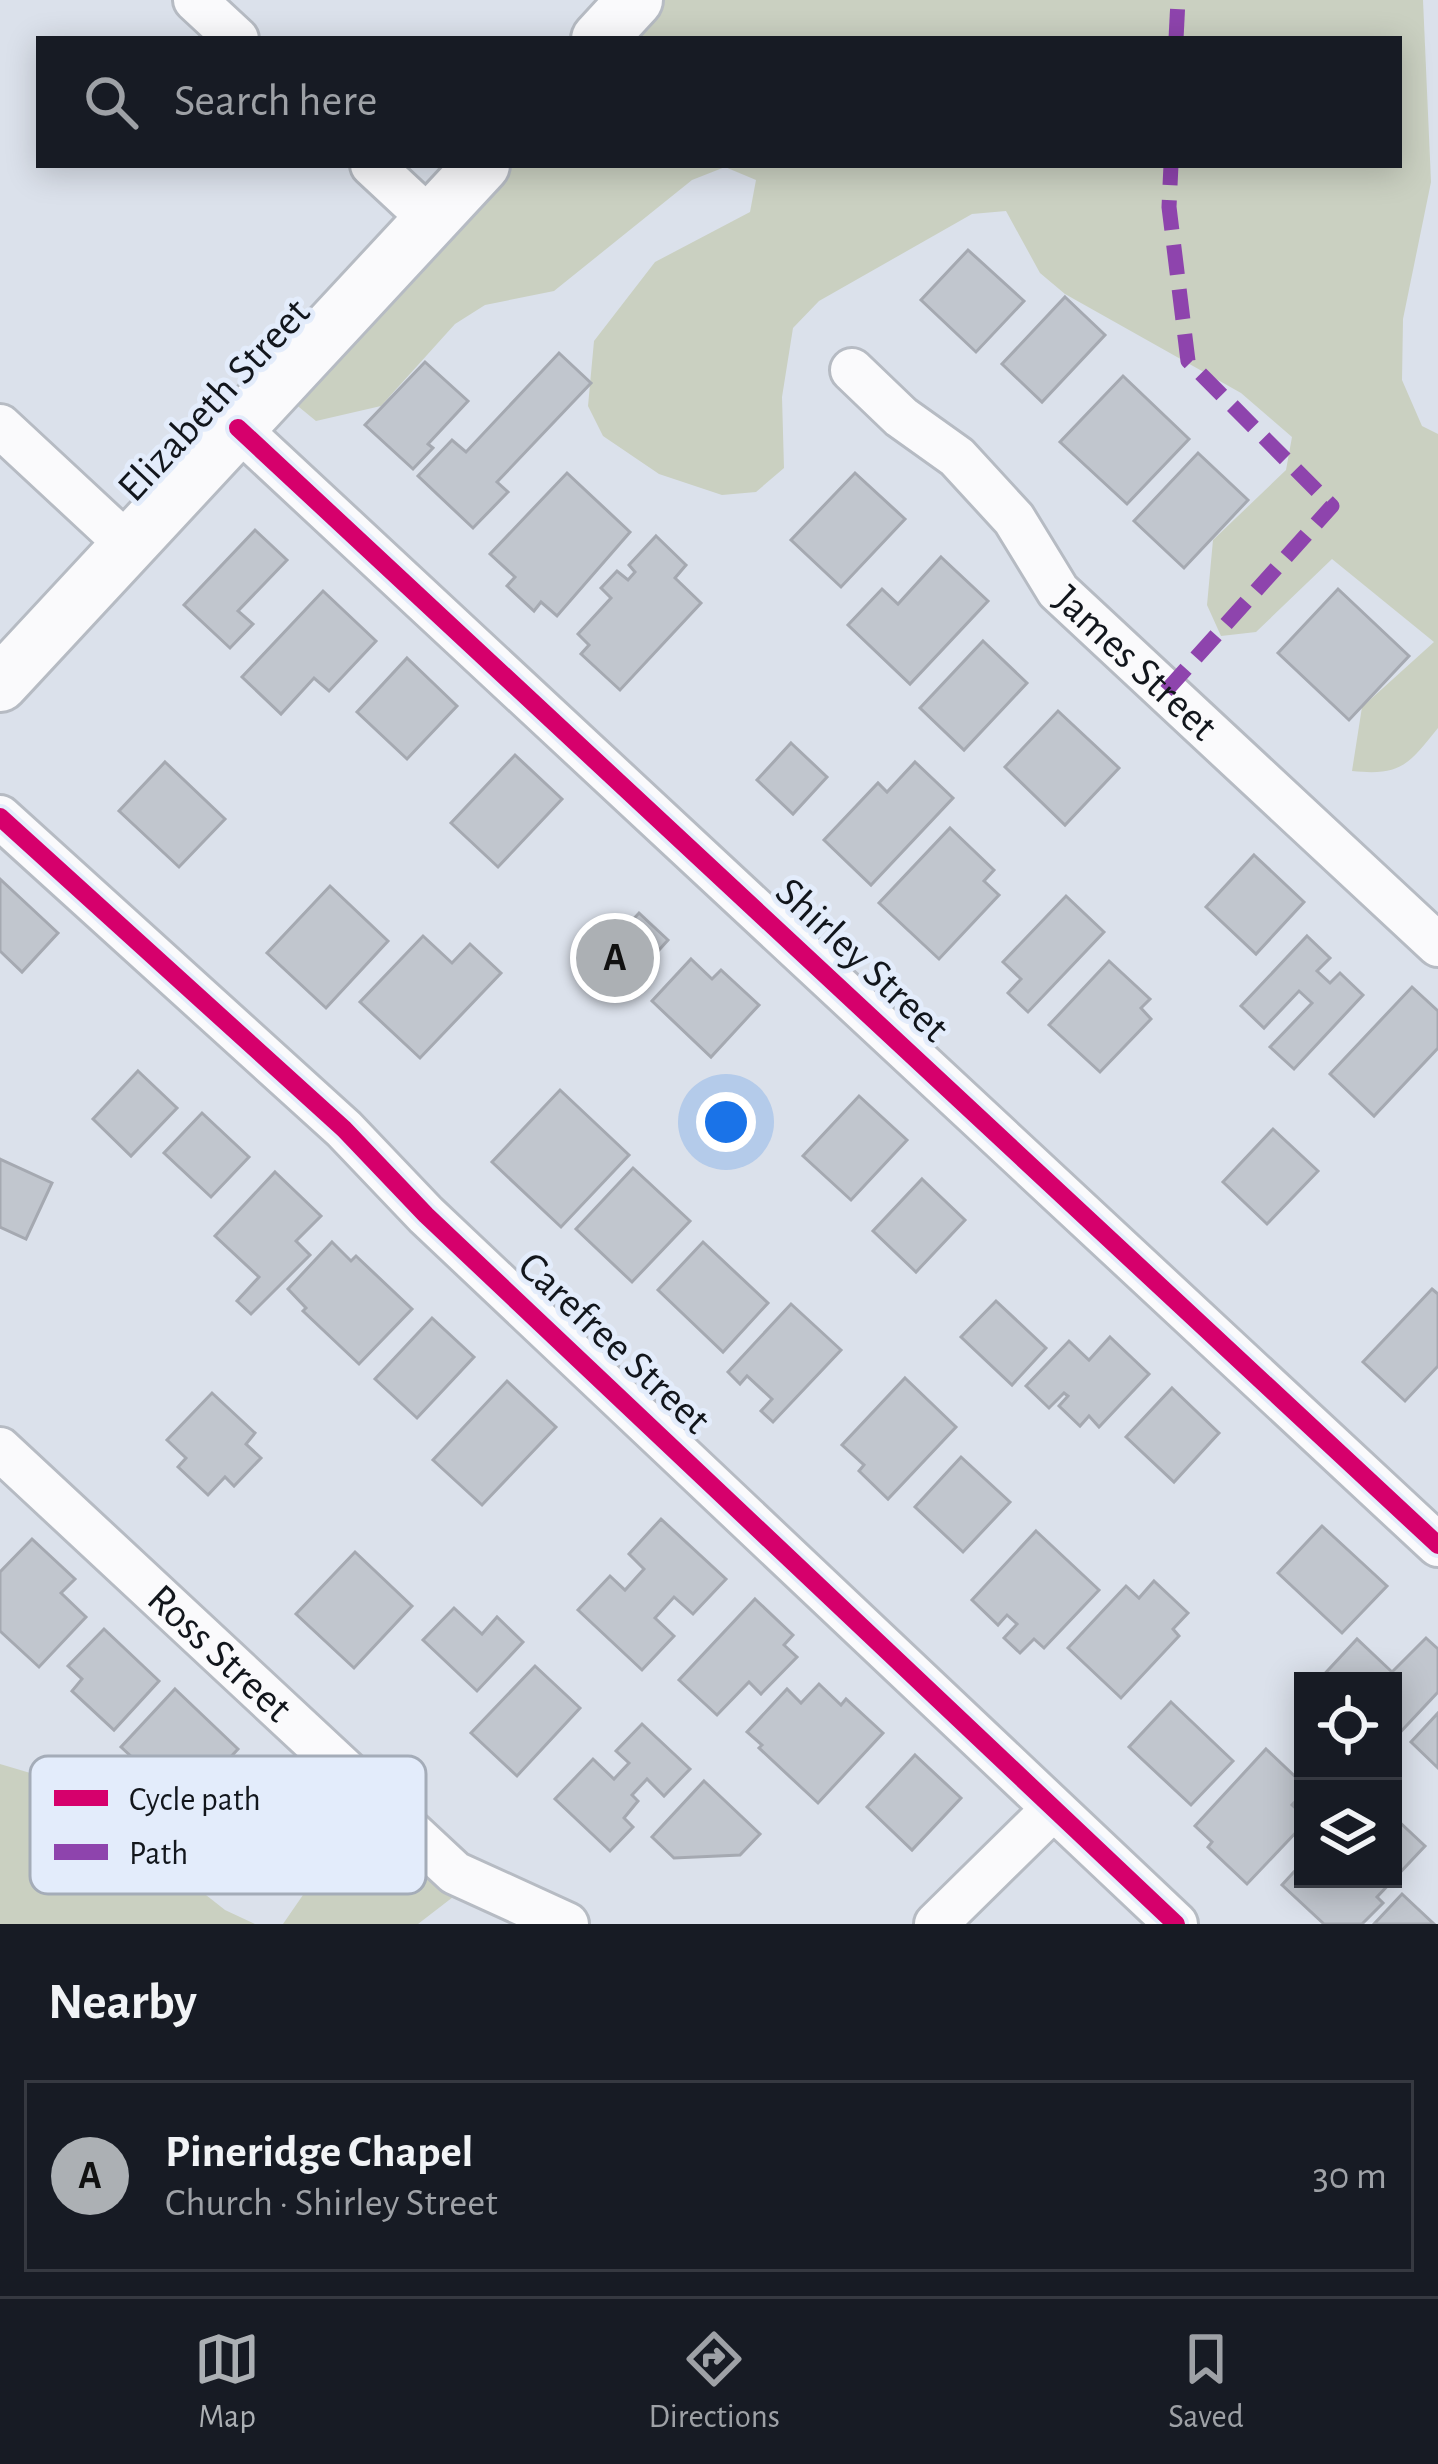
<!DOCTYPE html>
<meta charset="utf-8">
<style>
:root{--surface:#171b24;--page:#242831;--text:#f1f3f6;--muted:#9ea1a6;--line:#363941;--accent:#acb0b4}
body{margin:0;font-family:"Alegreya Sans",sans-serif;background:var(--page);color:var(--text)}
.controls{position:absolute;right:36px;bottom:36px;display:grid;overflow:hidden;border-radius:0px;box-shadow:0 6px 30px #0003}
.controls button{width:108px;height:108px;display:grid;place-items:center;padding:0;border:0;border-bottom:3px solid var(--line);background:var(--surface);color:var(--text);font:60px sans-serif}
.you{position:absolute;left:726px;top:1122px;width:42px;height:42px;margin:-30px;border:9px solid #fff;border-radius:50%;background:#1a73e8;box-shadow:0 0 0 18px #1a73e833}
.badge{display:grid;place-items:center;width:78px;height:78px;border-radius:50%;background:var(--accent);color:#111;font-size:39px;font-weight:700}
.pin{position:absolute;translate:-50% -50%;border:6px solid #fff;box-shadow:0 3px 12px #0006}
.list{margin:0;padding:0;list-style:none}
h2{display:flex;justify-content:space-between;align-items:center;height:156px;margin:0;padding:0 48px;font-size:51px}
h2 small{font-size:39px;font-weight:400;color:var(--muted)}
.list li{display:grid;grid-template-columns:78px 1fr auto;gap:36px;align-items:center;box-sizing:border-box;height:192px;margin:0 24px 24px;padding:0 24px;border:3px solid var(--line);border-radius:0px}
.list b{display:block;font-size:45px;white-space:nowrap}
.list p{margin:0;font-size:39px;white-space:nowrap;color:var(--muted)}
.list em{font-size:39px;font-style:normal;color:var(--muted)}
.icon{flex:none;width:66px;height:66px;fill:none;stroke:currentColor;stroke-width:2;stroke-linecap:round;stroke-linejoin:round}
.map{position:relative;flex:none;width:1438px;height:1924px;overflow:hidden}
.search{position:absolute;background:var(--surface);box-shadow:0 6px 30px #0003;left:36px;right:36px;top:36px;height:132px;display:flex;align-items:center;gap:30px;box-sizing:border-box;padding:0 42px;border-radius:0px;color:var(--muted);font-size:45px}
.sheet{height:372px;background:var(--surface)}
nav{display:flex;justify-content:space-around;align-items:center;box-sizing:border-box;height:168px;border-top:3px solid var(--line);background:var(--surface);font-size:33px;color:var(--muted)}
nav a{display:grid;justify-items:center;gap:6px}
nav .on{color:var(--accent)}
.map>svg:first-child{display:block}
.green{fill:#cad0c1}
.building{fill:#c1c6ce;stroke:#a5a9b1;stroke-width:3}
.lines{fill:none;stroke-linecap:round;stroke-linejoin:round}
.minor-casing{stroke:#b6bbc3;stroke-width:48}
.tertiary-casing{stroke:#b6bbc3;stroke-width:60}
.minor{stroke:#fafafc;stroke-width:42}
.tertiary{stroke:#fafafc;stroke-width:54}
.quiet{stroke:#8e44ad;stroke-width:15;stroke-dasharray:30 15;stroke-linecap:butt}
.cycleway-casing{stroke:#e3ecfb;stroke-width:26}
.cycleway{stroke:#d6006c;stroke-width:18}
.labels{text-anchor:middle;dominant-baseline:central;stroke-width:10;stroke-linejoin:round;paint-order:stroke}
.street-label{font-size:42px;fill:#12161c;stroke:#e3ecfb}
.key{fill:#e3ecfb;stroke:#a4acb8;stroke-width:3}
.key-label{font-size:33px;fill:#12161c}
</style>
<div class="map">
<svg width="1438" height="1924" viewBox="0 0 1438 1924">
<rect width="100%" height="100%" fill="#dbe1eb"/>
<g class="green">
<path d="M659,0H1423L1431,182L1403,319L1402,380L1422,426L1438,434V728C1408,765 1401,776 1352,771L1362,707L1434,642L1332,559L1256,632L1221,636L1207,605L1213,540L1286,470L1292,437L1241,393L1065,294L1040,273L1006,211L972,214L819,301L793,328L782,397L784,468L756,492L722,495L659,474L603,436L588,406L594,341L655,262L750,212L756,180L725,167L692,180L554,291L485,305L455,324L381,406L316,421L288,398L505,165H1399V39H622Z"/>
<polygon points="0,1764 64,1783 225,1910 255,1924 0,1924"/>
<polygon points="354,1803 453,1897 418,1924 283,1924 314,1879"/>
</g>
<g class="building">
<polygon points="968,250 1024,301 976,352 921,300"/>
<polygon points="1065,297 1105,335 1042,402 1002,364"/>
<polygon points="559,353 591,383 497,482 508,492 473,528 418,476 452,440 466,452"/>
<polygon points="425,362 468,401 428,444 433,448 413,469 365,425"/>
<polygon points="1123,376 1189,439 1127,504 1060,442"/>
<polygon points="1198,453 1248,500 1184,568 1134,521"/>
<polygon points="567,473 630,532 557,616 541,602 534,611 507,586 515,577 490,554"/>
<polygon points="855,473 905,519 841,587 791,540"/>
<polygon points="255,530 287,560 238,611 253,624 230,648 184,605"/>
<polygon points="656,536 686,565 675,578 701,603 620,690 581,654 589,645 578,634 611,598 601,588 617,571 628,580 635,572 629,565"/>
<polygon points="941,557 988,601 910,684 848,625 882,589 898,604"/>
<polygon points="1338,589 1409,656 1349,720 1278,653"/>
<polygon points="323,591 376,641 329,691 314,678 281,714 242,677"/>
<polygon points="983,641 1027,683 964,750 920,708"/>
<polygon points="407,658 457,706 407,759 357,712"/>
<polygon points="1058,711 1119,768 1065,825 1005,767"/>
<polygon points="791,743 827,777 793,814 757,780"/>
<polygon points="515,755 562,799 498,867 451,823"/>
<polygon points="165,762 225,819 179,867 119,811"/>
<polygon points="915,762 953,798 871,885 824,840 878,783 887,792"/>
<polygon points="950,828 994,870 984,881 999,895 939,959 879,903"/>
<polygon points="1254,855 1304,902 1256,954 1206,907"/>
<polygon points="0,879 58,933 22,972 0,951"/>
<polygon points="330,886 388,941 326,1008 267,953"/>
<polygon points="1066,896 1104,932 1028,1012 1008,993 1021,979 1003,962"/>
<polygon points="639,913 668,940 630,982 600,955"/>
<polygon points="423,936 452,963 470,944 501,973 420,1058 360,1002"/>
<polygon points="1307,936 1330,958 1317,971 1330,983 1340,973 1363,995 1294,1069 1270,1047 1312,1003 1299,991 1264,1028 1241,1006"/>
<polygon points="691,959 712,979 721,970 759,1005 711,1057 652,1001"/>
<polygon points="1109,961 1150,999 1141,1008 1151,1019 1100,1072 1049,1025"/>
<polygon points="1412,987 1438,1011 1438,1048 1374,1116 1330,1074"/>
<polygon points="138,1071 177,1108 131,1156 93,1119"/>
<polygon points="560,1090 629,1155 561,1227 492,1162"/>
<polygon points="859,1096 907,1140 851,1200 803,1156"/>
<polygon points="202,1113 249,1157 211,1197 164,1153"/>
<polygon points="1273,1129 1318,1171 1267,1224 1223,1182"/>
<polygon points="0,1159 52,1183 26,1239 0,1227"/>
<polygon points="633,1168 690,1221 632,1282 576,1229"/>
<polygon points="275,1172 321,1216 296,1241 310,1255 251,1314 237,1301 259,1277 215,1236"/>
<polygon points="922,1179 965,1220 916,1272 873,1231"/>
<polygon points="332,1242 351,1261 356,1256 412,1309 359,1364 303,1311 306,1308 288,1289"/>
<polygon points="703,1242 768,1303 723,1352 658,1290"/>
<polygon points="1432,1289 1438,1294 1438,1366 1405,1401 1363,1362"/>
<polygon points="996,1301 1046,1348 1012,1385 961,1337"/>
<polygon points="791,1304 841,1350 773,1422 761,1411 772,1399 747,1376 740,1384 728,1372"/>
<polygon points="432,1318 474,1357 417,1418 375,1379"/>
<polygon points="1110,1337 1149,1374 1099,1427 1089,1416 1080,1426 1059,1406 1068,1396 1064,1393 1049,1408 1026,1386 1069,1341 1089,1360"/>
<polygon points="905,1378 956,1427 888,1499 859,1471 864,1465 842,1445"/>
<polygon points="507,1381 556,1427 482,1505 433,1460"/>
<polygon points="1172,1388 1219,1433 1174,1482 1126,1437"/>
<polygon points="212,1393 255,1433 246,1444 261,1458 234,1486 225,1477 208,1495 178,1467 186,1458 167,1440"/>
<polygon points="961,1457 1010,1502 963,1552 915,1507"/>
<polygon points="661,1519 726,1579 693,1614 674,1597 655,1618 674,1636 642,1670 578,1610 610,1576 625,1590 644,1569 629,1554"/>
<polygon points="1322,1526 1387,1586 1342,1633 1278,1573"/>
<polygon points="1036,1531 1099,1590 1044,1648 1034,1639 1020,1653 1004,1638 1017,1624 1007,1615 998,1625 972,1600"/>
<polygon points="32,1539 75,1579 61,1593 86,1617 39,1667 0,1631 0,1572"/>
<polygon points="355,1552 412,1606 354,1668 296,1614"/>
<polygon points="1154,1581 1188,1613 1173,1629 1179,1636 1121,1698 1068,1648 1126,1586 1139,1598"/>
<polygon points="755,1599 793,1635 784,1645 797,1657 761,1694 749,1682 717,1715 679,1680"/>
<polygon points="454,1608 482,1634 497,1617 523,1642 477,1691 423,1640"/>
<polygon points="104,1629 159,1681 114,1730 72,1691 82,1679 68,1666"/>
<polygon points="1426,1638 1438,1649 1438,1692 1393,1740 1393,1681 1318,1681 1357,1639 1392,1672"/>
<polygon points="535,1666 580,1708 517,1776 471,1733"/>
<polygon points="819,1684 841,1705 846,1699 883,1733 818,1803 759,1748 762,1745 747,1732 787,1689 801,1703"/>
<polygon points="175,1689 238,1749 185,1806 121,1747"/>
<polygon points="1171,1702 1233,1761 1191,1805 1129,1747"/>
<polygon points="1438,1713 1438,1768 1411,1742"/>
<polygon points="642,1724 690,1769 664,1796 647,1779 632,1795 638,1801 624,1818 633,1827 610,1851 555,1799 593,1759 614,1779 629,1763 616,1751"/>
<polygon points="1266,1749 1303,1784 1303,1793 1292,1805 1303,1815 1303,1825 1247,1884 1208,1847 1212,1842 1195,1826"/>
<polygon points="915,1755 961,1798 912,1850 867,1807"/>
<polygon points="704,1781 760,1834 740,1855 674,1858 652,1837"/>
<polygon points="1393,1816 1425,1846 1377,1897 1383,1903 1362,1924 1324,1924 1282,1885 1303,1862 1303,1879 1393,1879"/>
<polygon points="1402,1894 1434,1924 1374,1924"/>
</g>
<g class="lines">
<defs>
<g id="minor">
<polyline points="195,0 237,39"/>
<polyline points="372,165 431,220"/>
<path id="s1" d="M852,370L901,417L957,457L1014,519L1058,591L1438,945"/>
<polyline points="0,426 128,545"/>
<polyline points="238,428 1438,1545"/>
<polyline points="0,817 344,1129 426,1215 1176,1924"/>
<path id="s2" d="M0,1449L455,1873L567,1924"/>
<polyline points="936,1924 1053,1809"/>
</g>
<g id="tertiary">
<polyline points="599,39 635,0"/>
<polyline points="0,684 482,165"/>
</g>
</defs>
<use href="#minor" class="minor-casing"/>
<use href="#tertiary" class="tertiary-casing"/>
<use href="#minor" class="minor"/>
<use href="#tertiary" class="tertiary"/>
<g class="quiet">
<polyline points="1176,39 1178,0"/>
<polyline points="1166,691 1332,506 1188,361 1169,207 1171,165"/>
</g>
<defs>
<g id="cycleway">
<polyline points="238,428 1438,1545"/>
<polyline points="0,817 344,1129 426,1215 1176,1924"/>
</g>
</defs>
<use href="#cycleway" class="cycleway-casing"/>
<use href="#cycleway" class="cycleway"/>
</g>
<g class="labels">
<g class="street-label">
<text transform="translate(214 400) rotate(-47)">Elizabeth Street</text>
<text stroke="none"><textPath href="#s1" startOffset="411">James Street</textPath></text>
<text transform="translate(862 960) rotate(43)">Shirley Street</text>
<text transform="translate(614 1343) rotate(43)">Carefree Street</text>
<text stroke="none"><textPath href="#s2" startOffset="300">Ross Street</textPath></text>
</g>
</g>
<rect x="30" y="1756" width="396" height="138" rx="18" class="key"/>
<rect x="54" y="1790" width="54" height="16" fill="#d6006c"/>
<rect x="54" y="1844" width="54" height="16" fill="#8e44ad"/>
<g class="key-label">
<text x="129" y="1810">Cycle path</text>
<text x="129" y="1864">Path</text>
</g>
</svg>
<div class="controls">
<button><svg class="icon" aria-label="locate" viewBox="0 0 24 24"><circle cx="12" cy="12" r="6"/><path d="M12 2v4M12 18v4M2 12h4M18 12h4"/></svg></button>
<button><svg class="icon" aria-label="layers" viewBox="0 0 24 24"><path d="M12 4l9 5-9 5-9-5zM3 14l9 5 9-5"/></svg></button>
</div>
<div class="you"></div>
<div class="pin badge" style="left:615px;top:958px">A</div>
<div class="search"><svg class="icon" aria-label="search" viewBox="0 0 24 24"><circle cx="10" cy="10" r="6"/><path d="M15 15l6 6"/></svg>Search here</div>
</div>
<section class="sheet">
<h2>Nearby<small></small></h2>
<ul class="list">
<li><span class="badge">A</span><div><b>Pineridge Chapel</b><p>Church · Shirley Street</p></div><em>30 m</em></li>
</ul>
</section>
<nav>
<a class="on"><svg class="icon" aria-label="map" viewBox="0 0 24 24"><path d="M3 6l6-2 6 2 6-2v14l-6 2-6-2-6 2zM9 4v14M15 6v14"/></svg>Map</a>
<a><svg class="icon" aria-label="directions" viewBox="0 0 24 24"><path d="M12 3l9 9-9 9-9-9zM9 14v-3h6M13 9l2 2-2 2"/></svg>Directions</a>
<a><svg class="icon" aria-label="saved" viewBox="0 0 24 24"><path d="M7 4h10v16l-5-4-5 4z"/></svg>Saved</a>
</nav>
